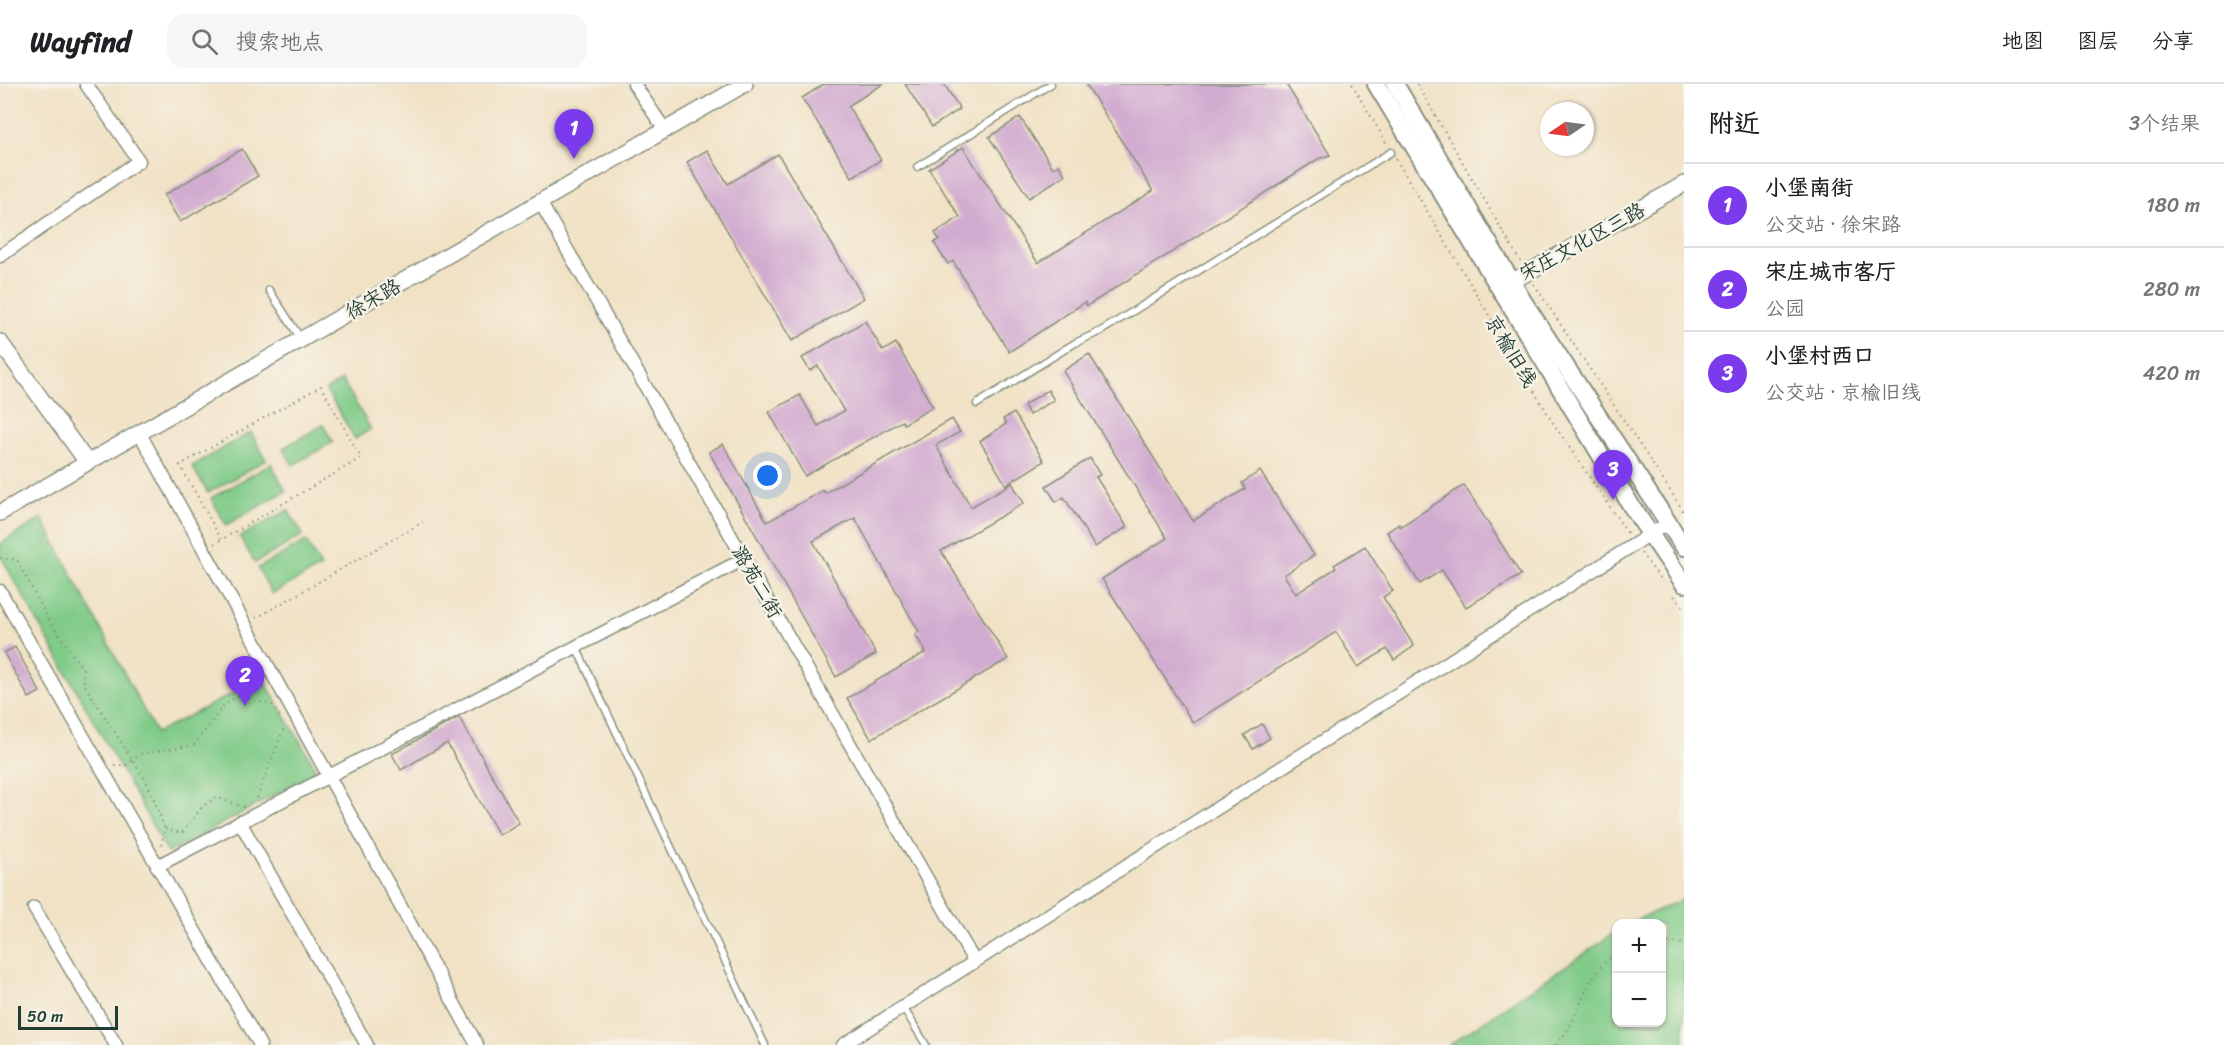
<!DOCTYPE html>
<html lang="zh">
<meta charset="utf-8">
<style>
:root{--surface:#fff;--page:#f6f6f6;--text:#202124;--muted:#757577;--line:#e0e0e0;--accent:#7c3aed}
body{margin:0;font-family:Sriracha,"LXGW WenKai TC",sans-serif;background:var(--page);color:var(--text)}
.controls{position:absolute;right:18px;bottom:18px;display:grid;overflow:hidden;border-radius:12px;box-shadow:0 2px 4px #0004}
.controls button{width:54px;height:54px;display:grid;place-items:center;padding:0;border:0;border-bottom:2px solid var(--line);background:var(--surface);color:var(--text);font:30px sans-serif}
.compass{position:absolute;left:1540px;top:18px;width:54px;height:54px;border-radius:50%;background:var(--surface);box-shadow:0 2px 4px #0004;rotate:257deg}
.scale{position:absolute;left:18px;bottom:15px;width:100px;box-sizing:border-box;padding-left:6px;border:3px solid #1f3d34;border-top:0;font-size:16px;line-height:21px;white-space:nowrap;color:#1f3d34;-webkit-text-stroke:4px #f7f3e8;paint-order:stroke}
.you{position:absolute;left:768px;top:392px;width:21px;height:21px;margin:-15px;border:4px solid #fff;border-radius:50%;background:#1a73e8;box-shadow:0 0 0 9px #1a73e833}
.badge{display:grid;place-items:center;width:39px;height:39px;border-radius:50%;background:var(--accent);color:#fff;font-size:20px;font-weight:700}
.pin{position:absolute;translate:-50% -50px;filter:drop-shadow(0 2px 3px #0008)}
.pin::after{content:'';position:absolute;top:32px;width:21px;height:18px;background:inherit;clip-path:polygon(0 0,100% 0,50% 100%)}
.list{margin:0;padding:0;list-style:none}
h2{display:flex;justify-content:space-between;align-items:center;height:78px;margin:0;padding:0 24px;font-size:26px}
h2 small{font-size:20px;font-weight:400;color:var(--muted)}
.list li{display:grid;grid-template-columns:39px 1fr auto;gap:18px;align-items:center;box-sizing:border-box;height:84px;padding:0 24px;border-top:2px solid var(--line)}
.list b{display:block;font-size:22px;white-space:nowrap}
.list p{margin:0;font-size:20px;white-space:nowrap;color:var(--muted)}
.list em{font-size:20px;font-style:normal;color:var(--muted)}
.icon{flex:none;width:33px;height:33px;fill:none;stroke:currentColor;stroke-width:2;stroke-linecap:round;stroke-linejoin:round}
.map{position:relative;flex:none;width:1684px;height:961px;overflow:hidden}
header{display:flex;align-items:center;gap:36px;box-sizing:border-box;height:84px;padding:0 30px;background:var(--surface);border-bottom:2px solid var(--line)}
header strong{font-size:28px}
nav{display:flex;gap:33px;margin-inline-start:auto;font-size:21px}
.search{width:420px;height:54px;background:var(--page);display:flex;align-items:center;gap:15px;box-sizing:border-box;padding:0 21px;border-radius:18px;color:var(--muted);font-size:22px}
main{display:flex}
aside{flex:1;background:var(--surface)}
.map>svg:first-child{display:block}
.green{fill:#80cb88;stroke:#50845e;stroke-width:1.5}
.building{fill:#d2acd0}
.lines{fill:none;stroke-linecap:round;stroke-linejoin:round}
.service-casing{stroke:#88907d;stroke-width:9}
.minor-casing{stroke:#88907d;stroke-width:15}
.tertiary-casing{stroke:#88907d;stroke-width:18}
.secondary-casing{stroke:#88907d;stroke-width:20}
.path{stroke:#88907d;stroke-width:2;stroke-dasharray:1.5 4.5;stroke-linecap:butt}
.service{stroke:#fff;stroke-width:6}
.minor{stroke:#fff;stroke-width:12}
.tertiary{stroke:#fff;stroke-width:15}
.secondary{stroke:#fff;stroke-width:16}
.labels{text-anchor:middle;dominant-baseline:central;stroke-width:5;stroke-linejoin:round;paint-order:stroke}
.street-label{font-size:20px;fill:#1f3d34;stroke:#f7f3e8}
</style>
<header>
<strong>Wayfind</strong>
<div class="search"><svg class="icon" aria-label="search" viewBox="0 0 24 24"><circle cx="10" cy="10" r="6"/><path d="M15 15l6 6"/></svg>搜索地点</div>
<nav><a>地图</a><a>图层</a><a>分享</a></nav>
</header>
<main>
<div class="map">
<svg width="1684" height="961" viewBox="0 0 1684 961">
<rect width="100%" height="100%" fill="#f7f3e8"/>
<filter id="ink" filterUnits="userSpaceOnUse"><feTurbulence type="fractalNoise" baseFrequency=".0167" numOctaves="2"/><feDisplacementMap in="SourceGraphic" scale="12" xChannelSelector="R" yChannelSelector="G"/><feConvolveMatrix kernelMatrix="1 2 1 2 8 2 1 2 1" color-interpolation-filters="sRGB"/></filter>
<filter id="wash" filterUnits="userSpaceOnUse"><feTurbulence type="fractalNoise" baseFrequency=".008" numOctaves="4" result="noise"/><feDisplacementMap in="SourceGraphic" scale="24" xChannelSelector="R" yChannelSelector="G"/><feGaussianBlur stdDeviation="1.35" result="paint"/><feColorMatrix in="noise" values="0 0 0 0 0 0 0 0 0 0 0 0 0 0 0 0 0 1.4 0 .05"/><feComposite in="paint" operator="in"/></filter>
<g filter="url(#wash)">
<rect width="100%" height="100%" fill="#f1e2c6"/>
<g class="green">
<polygon points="342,296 371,345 355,355 326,306"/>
<polygon points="323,341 333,358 293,381 283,364"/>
<polygon points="251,348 266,376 208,409 192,382"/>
<polygon points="271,380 286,407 226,441 211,414"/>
<polygon points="288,426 303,451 255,479 240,453"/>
<polygon points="42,434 156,649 263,594 315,683 310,692 168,769 0,471 0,460"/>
<polygon points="306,457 321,483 272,510 258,484"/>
<polygon points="1684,815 1684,961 1449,961 1616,848 1616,938 1662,938 1662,840 1629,839"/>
</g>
<g id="blocks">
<g class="building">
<polygon points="824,0 883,0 848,22 881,76 852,93 802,14"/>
<polygon points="905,0 944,0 960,25 932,43"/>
<polygon points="1086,0 1286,0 1330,71 1318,75 1087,222 1085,218 1009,268 953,177 948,180 934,159 939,155 935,149 960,133 929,85 963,63 1038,179 1153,107"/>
<polygon points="1020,33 1053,84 1059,81 1065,91 1029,114 989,53"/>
<polygon points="242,65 258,92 180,138 164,111"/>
<polygon points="707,66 728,100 778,70 864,214 792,257 687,78"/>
<polygon points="865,237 883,267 896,259 933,323 904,340 902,337 805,392 769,328 800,311 818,342 844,327 818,282 810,287 802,274"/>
<polygon points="1089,270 1193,437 1245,405 1242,399 1260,387 1314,471 1284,491 1296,510 1336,484 1334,481 1365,462 1393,507 1383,513 1414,562 1394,576 1387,565 1358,583 1336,548 1193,639 1102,495 1167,454 1063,287"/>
<polygon points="1048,306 1054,316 1029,331 1024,321"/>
<polygon points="1014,329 1044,377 1006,401 980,357 1006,340 1003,335"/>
<polygon points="952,335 960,348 936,361 971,423 1012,399 1024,419 941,467 1008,575 871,655 847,614 926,568 915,550 919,548 855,434 813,457 876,570 836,593 709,368 723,360 767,438 823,406 825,409"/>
<polygon points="1090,374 1100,391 1096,393 1127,443 1095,463 1064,413 1056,418 1046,402"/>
<polygon points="1464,401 1521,491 1466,523 1442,486 1420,500 1387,448 1399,440 1400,443"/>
<polygon points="15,563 40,608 29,614 4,569"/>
<polygon points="459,633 519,739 499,751 447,659 401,686 392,670"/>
<polygon points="1262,640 1270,654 1253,665 1244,651"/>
</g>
</g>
</g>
<g filter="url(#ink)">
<use href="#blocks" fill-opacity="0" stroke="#88907d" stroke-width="1.5"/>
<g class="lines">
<defs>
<g id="service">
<polyline points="917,83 1051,0"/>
<polyline points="269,206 301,255"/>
<polyline points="977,320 1075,259 1101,247 1391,68"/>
<polyline points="576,563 765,961"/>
<polyline points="903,923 926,961"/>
</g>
<g id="minor">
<polyline points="634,0 665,46"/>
<polyline points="540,118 974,877"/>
<polyline points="0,172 139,77 86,0"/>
<polyline points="139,348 477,961"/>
<polyline points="0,507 260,961"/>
<polyline points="240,738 367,961"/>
<polyline points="157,782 744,475"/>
<polyline points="34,824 116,961"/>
<polyline points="843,961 1668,439"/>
</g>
<g id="tertiary">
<polyline points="1511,198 1684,100"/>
<polyline points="0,258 87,378"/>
<polyline points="0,429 745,0"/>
</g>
<g id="secondary">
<polyline points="1376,0 1632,423 1684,500"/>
<polyline points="1395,0 1523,217 1684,463"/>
</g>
</defs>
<use href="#service" class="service-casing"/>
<use href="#minor" class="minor-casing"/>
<use href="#tertiary" class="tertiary-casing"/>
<use href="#secondary" class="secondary-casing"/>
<g class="path">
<polyline points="1352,0 1387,60"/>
<polyline points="1417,0 1520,177"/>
<polyline points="1396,75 1553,339 1628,450"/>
<polyline points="1534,200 1684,428"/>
<polyline points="214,460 361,374 321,302 180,381 221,455"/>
<polyline points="1641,469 1663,498"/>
<polyline points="0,474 17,476 48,535 83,585 84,600 149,702 165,745 161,762"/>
<polyline points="1674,512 1684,524"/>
<polyline points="256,534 423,438"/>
<polyline points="114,681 126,681 140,670 194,661 224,621 238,612 272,621 280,633"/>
<polyline points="257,714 285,641"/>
<polyline points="165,745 182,749 202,723 216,713 244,723"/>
<polyline points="1662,858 1684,860"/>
<path d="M1556,961C1585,930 1578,897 1616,869"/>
</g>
<use href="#service" class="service"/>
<use href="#minor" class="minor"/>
<use href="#tertiary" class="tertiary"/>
<use href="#secondary" class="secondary"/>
</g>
</g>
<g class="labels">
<g class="street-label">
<text transform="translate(1582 158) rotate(-29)">宋庄文化区三路</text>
<text transform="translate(373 215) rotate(-30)">徐宋路</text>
<text transform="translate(1511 267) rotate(59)">京榆旧线</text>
<text transform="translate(757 498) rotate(60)">潞苑二街</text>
</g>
</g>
</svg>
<div class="controls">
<button>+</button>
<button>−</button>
</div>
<svg class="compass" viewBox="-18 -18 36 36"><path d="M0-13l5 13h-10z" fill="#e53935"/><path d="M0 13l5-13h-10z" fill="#757577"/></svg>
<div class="scale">50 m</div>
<div class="you"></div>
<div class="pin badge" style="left:574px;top:75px">1</div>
<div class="pin badge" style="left:245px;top:622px">2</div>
<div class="pin badge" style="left:1613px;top:416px">3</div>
</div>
<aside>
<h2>附近<small>3个结果</small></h2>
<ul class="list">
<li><span class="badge">1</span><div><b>小堡南街</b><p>公交站 · 徐宋路</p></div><em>180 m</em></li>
<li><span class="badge">2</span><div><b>宋庄城市客厅</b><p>公园</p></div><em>280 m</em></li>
<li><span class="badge">3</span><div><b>小堡村西口</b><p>公交站 · 京榆旧线</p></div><em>420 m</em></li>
</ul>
</aside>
</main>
